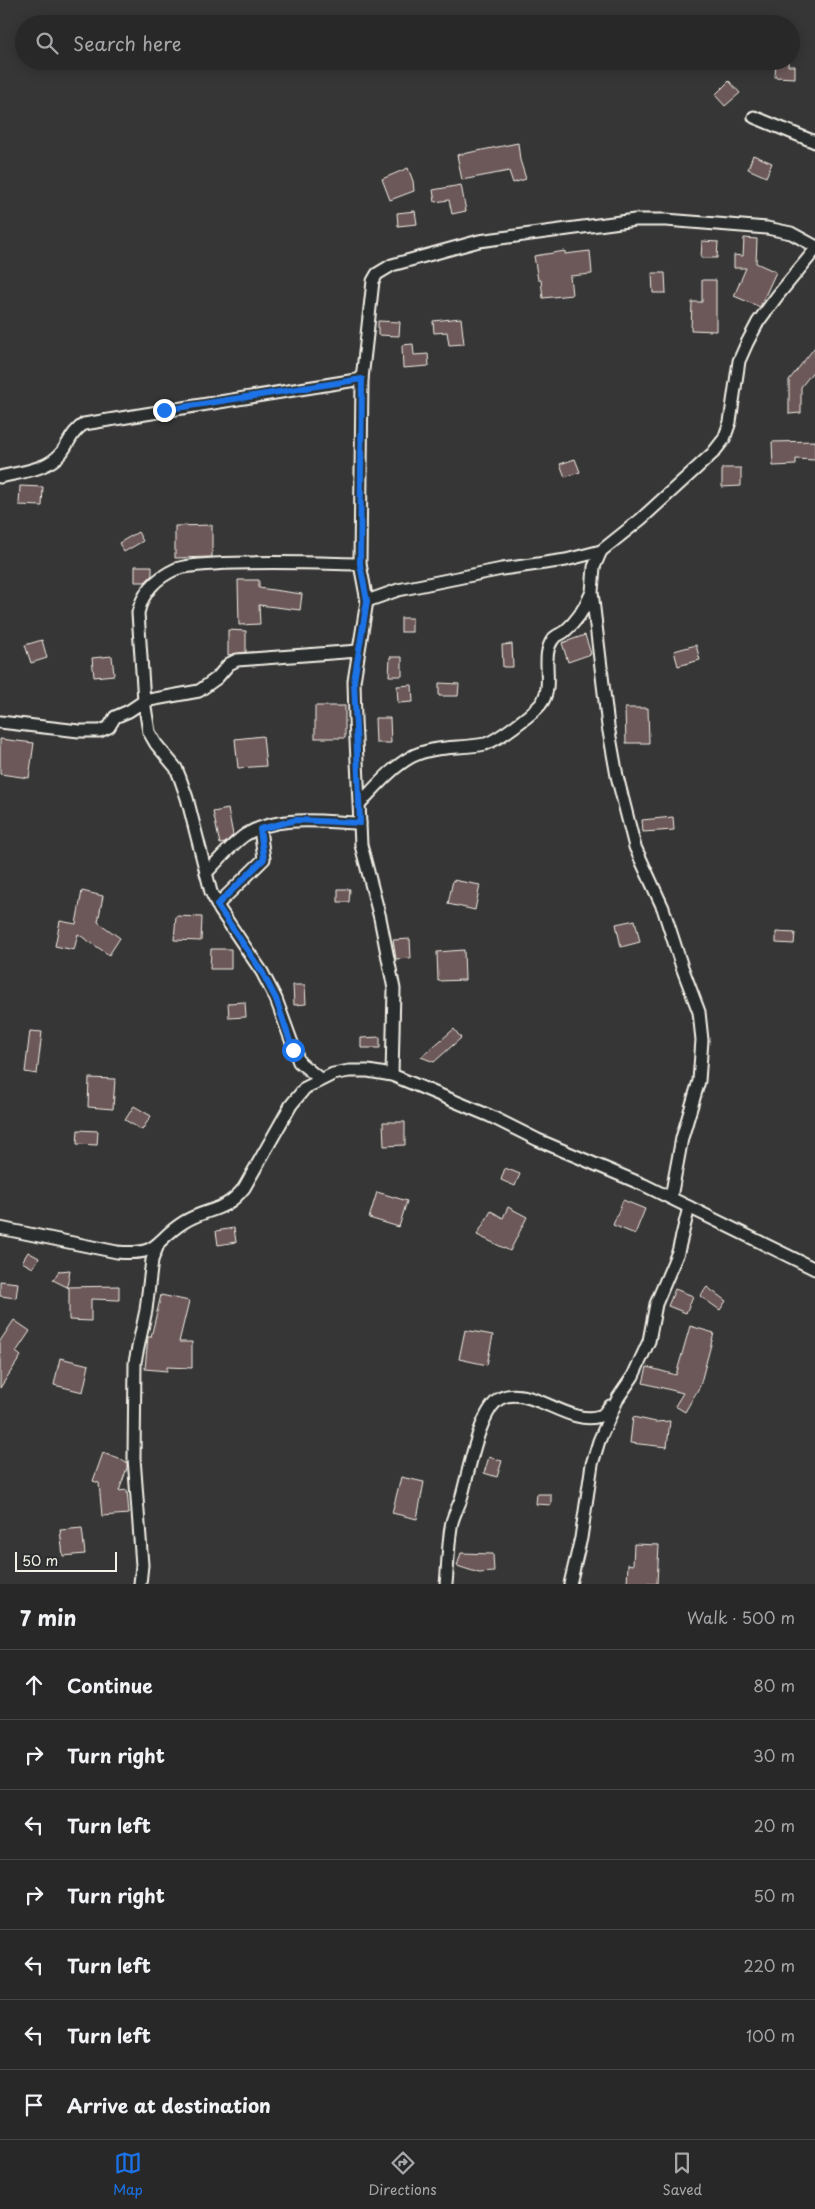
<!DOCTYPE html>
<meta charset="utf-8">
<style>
:root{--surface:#292829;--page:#353435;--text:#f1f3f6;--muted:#a5a6a8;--line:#454446;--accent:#1a73e8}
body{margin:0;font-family:"Playpen Sans",sans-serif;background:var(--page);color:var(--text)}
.scale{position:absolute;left:15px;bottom:12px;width:102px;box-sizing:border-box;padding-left:5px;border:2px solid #f4f1e8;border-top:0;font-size:14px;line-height:18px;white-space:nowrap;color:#f4f1e8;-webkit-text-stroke:4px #2a2d2e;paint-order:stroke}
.stop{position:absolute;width:15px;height:15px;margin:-11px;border:4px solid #1a73e8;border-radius:50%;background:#fff}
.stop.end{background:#1a73e8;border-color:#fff;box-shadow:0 1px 5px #0008}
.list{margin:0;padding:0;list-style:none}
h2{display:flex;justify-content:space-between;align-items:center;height:65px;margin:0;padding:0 20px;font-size:21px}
h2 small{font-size:16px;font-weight:400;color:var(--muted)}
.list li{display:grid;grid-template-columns:32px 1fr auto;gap:15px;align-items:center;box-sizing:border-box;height:70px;padding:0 20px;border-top:1px solid var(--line)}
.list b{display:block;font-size:19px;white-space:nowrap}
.list em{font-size:16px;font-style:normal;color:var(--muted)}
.icon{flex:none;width:28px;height:28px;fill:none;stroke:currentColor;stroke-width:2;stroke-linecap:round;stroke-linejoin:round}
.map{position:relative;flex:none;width:815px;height:1584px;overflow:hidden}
.search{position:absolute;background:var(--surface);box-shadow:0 2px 12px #0003;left:15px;right:15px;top:15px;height:55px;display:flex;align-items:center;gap:12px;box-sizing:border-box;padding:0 18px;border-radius:28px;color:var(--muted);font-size:19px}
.sheet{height:555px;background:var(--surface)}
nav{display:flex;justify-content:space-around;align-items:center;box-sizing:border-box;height:70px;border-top:1px solid var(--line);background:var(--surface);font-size:14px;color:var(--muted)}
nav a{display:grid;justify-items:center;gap:2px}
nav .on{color:var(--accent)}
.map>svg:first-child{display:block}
.building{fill:#6c5959;stroke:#f4f1e8}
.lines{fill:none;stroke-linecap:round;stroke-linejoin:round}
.street-casing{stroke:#f4f1e8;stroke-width:15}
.street{stroke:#2a2d2e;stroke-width:11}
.route{stroke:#1a73e8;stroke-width:6}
</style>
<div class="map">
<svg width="815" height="1584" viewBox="0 0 815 1584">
<rect width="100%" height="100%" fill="#373637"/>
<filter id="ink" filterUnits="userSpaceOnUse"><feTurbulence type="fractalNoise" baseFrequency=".02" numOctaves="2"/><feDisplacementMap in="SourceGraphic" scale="10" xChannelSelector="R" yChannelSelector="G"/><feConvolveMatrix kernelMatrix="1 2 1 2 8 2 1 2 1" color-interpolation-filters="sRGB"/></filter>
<g filter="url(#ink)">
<g class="building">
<polygon points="776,61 788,61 788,66 795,66 795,78 775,77"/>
<polygon points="729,81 740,93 725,106 715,95"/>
<polygon points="518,143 520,160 526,179 513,183 509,171 462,180 457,155"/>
<polygon points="753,155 772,163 766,177 748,169"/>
<polygon points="408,168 413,181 414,191 390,200 382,179"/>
<polygon points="461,185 466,211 452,214 449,200 435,202 433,190"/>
<polygon points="415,211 417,224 398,226 397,213"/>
<polygon points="744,238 757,239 756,263 776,272 760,307 734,296 746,268 734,268 734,255 743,256"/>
<polygon points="702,241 718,242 717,258 701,258"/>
<polygon points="565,251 565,254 590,251 592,274 570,276 572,295 543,298 541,280 538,280 534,256"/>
<polygon points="652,273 665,273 666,293 653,293"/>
<polygon points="702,280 716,280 716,331 691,330 692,302 702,302"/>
<polygon points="461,318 464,344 449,345 447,332 434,333 433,321"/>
<polygon points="378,321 400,322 399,336 378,335"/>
<polygon points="413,344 414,355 428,354 429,366 403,368 402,345"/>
<polygon points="815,347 815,369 801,387 801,413 789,414 789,380"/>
<polygon points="815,441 815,460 796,459 796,465 773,466 772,442"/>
<polygon points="575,459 580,472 565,477 560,464"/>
<polygon points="722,468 741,468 741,486 722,487"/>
<polygon points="20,486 43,487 42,506 19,505"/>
<polygon points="212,525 212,557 175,558 175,526"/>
<polygon points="138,532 143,541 124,552 119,543"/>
<polygon points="135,566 152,566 152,575 145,582 135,582"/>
<polygon points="238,580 259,580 259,588 302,594 300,610 259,605 260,624 239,625"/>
<rect x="401" y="618" width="11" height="14"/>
<polygon points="228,630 246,631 246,652 228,655"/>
<polygon points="585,635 591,654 568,662 562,643"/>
<polygon points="42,640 47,658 31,663 25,645"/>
<polygon points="512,644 513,667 503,667 502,645"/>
<polygon points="696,645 700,660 678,666 674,651"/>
<polygon points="112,656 114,675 94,677 92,658"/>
<polygon points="390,657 402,657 402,676 389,676"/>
<polygon points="439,683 459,684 458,696 439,696"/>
<polygon points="412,685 413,702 398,703 397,686"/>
<rect x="315" y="706" width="30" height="32"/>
<polygon points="625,708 648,708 649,743 626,743"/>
<polygon points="375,718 390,718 391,743 376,743"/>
<polygon points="263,736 266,766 238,768 235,739"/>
<polygon points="0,739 34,743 29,778 0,774"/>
<polygon points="228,809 233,835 225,843 220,844 213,812"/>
<polygon points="673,817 674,830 643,832 642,820"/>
<polygon points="453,880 480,885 475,910 448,904"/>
<polygon points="338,889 350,889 349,902 338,902"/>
<polygon points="82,891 103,896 98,922 120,938 109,955 78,934 74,950 55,946 60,921 76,924"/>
<polygon points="176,916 202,917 201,941 174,940"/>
<polygon points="635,920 640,942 621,947 616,924"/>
<polygon points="776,932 795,933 794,944 776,943"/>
<polygon points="410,939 411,958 396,959 393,940"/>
<polygon points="211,949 231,949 231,969 210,969"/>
<polygon points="464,950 465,980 438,981 437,952"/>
<polygon points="293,985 305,985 306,1004 294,1005"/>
<polygon points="245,1002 246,1017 229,1018 228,1003"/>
<polygon points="454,1029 461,1038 434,1062 421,1057"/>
<polygon points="30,1031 42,1032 37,1074 25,1072"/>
<polygon points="380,1037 380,1048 361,1048 361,1038"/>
<polygon points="89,1078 115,1079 113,1109 88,1107"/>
<polygon points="134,1106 151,1116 142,1130 125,1120"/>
<polygon points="383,1122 405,1122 405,1145 384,1146"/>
<polygon points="78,1130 98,1131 97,1145 77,1144"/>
<polygon points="505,1168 520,1174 515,1186 501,1180"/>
<polygon points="377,1192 407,1201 399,1227 369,1218"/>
<polygon points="623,1200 645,1209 635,1234 613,1225"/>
<polygon points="508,1207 527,1217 510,1251 477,1235 491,1211 503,1218"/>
<polygon points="234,1228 236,1242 218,1245 216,1231"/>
<polygon points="28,1252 39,1258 33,1268 22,1262"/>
<polygon points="70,1270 67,1287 119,1286 119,1300 91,1299 91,1321 69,1320 69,1288 53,1280 59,1271"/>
<polygon points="0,1281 18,1283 16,1298 0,1296"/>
<polygon points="707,1287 726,1301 720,1310 700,1296"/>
<polygon points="675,1289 693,1296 686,1313 668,1306"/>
<polygon points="161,1295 189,1301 179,1342 192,1342 192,1368 167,1367 167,1371 145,1369 148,1337 151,1337"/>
<polygon points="14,1320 30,1331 16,1352 21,1356 0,1388 0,1341"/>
<polygon points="690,1326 714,1333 700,1386 685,1412 675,1406 683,1393 643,1383 647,1367 676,1375"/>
<polygon points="465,1330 493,1335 487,1365 459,1359"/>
<polygon points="60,1358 89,1365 83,1392 54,1385"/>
<polygon points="633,1417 656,1422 670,1421 667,1447 630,1443"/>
<polygon points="103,1453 127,1462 127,1468 119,1491 127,1490 129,1514 102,1516 99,1483 93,1481"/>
<polygon points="489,1457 502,1461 497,1477 484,1473"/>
<polygon points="401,1477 424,1482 417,1519 392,1513"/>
<polygon points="537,1494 551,1494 551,1505 536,1504"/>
<polygon points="82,1528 85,1554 63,1556 60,1530"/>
<polygon points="634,1544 659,1545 657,1584 627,1584 628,1564 633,1565"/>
<polygon points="461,1553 493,1554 494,1572 479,1573 457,1566"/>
</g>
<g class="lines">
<defs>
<g id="street">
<polyline points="754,117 815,142"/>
<path d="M0,477C21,472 48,470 62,452C70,441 72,432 84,424L362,379"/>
<polyline points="601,551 594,567 592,592 608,726 617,776 635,847 663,908 682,967 699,1012 702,1040 699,1081 682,1138 671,1197"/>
<polyline points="367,601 398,590 502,569 566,560 601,551 641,519 713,453 724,439 730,422 739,361 747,343 758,322 778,295 815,250"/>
<polyline points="0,722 79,731 100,731 109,727 115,717 129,711 144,701 199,691 217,678 229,664 237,660 358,651"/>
<path d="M360,803C375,788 391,768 411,757C433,745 461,749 485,744C497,741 532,714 540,705C556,686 539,658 553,639C556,635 562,634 565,631C577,621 585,608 591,594"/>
<path d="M206,873C218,861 231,845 245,835C279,814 322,822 360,823"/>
<polyline points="217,905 264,859 260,829"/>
<polyline points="392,1075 394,989 380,918 361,845 355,719 354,681 367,601 360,564 362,379 373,281 377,274 392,265 479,241 635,220 666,220 767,228 791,233 815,246"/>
<path d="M320,1079L299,1062L276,999L262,972L220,910L211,892L187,798L180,778L176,768L156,744L149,732L144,701L138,613C143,591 156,578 176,569C189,565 201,565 214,564C263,561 312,563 360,564"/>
<path d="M0,1228L117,1252C161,1256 153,1241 184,1222C208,1207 223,1214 244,1188L291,1105L305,1088L333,1074L349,1071H368L392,1075L490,1116L538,1140L644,1185L815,1269"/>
<polyline points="140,1584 142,1565 134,1458 135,1362 146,1310 152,1260 158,1245"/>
<path d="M446,1584C448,1565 448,1546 451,1527C452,1517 458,1508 461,1499C468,1476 479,1409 501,1398C530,1384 570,1427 600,1416C604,1415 607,1409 610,1406"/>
<polyline points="570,1584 581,1538 592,1464 599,1441 618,1398 633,1376 649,1341 656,1304 678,1252 689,1207"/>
</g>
</defs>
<use href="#street" class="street-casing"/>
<use href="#street" class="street"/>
</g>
</g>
<g class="lines" filter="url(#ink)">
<polyline class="route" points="164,410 362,379 360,564 367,601 354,681 360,823 296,820 260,829 264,859 217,905 262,972 276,999 293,1050"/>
</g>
</svg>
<div class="scale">50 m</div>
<div class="stop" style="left:293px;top:1050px"></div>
<div class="stop end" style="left:164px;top:410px"></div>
<div class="search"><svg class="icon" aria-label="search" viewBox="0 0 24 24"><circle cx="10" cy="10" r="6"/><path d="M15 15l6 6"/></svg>Search here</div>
</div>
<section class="sheet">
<h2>7 min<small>Walk · 500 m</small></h2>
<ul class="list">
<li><svg class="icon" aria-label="ahead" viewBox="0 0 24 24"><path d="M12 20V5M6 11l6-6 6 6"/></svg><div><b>Continue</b></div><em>80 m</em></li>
<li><svg class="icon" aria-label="right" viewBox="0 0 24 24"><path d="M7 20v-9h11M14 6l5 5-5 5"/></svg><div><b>Turn right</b></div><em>30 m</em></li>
<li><svg class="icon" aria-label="left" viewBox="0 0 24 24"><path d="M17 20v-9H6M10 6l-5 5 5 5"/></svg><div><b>Turn left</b></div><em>20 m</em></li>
<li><svg class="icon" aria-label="right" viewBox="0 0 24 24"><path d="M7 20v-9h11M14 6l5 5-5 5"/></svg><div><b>Turn right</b></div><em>50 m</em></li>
<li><svg class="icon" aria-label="left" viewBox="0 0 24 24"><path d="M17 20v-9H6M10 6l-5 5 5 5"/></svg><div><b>Turn left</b></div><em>220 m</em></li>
<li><svg class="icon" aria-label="left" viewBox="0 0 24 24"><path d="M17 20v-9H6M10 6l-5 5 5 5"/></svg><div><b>Turn left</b></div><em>100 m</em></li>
<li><svg class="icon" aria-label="arrive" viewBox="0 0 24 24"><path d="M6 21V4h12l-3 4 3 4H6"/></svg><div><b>Arrive at destination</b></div></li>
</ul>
</section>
<nav>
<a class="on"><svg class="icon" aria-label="map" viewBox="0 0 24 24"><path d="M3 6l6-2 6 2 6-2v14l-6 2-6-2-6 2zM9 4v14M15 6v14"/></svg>Map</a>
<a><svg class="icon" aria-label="directions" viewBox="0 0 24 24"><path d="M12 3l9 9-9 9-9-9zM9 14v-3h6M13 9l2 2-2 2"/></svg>Directions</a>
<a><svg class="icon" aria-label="saved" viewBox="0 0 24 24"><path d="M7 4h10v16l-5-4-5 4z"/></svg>Saved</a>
</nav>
